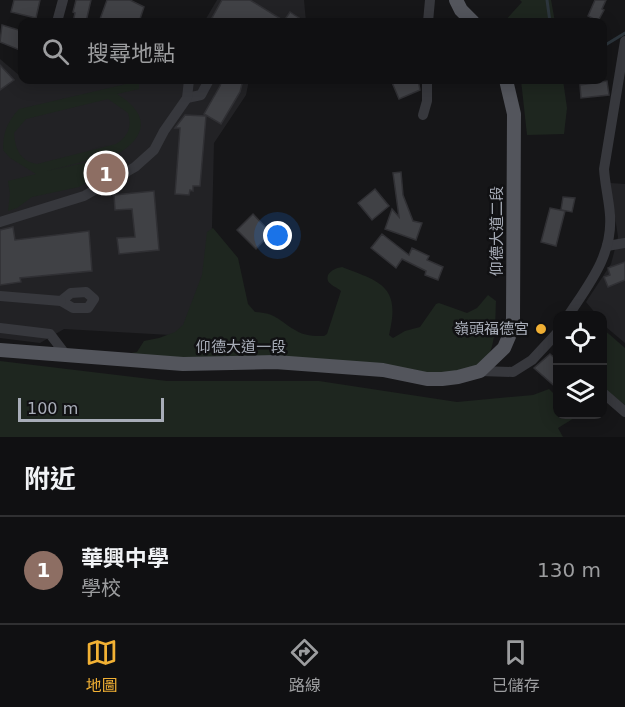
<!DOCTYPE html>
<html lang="zh-TW">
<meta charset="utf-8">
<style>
:root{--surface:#101012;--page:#19191b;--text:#f1f3f6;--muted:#9c9d9f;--line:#303032;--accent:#f2b134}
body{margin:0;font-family:"DejaVu Sans","Noto Sans TC",sans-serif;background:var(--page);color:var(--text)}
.controls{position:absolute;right:18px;bottom:18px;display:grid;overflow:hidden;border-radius:12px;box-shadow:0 3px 15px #0003}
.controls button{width:54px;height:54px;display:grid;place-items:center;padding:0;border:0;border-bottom:2px solid var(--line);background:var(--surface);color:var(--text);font:30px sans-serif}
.scale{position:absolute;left:18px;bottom:15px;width:146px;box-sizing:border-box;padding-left:6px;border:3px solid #a8adb8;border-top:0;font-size:16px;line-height:21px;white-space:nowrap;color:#a8adb8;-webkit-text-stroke:4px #111113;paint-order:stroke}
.you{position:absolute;left:278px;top:236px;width:21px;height:21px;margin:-15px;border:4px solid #fff;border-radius:50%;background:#1a73e8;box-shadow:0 0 0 9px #1a73e833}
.badge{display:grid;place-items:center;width:39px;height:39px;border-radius:50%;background:var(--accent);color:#fff;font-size:20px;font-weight:700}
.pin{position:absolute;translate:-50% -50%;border:3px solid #fff;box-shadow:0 2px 6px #0006}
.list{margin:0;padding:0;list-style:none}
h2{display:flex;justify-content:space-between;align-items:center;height:78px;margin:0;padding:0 24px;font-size:26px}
h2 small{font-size:20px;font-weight:400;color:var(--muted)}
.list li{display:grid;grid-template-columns:39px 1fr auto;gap:18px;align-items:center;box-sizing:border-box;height:108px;padding:0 24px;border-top:2px solid var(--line)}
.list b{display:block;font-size:22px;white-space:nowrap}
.list p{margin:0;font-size:20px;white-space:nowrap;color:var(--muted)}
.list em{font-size:20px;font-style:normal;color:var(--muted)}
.icon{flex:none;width:33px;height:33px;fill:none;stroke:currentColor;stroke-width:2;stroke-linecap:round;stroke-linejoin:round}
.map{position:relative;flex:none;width:625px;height:437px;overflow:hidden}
.search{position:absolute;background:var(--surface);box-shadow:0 3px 15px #0003;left:18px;right:18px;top:18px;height:66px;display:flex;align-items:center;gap:15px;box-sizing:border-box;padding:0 21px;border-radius:12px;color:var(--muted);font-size:22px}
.sheet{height:186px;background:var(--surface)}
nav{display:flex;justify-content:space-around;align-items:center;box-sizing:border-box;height:84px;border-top:2px solid var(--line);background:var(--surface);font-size:16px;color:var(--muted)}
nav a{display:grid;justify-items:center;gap:3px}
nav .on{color:var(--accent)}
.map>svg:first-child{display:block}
.built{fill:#222225}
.green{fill:#1e261f;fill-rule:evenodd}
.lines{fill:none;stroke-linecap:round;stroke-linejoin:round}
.stream{stroke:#2c353c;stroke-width:3}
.building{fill:#404145;stroke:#303034;stroke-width:1.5}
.minor{stroke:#37383d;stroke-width:10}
.major{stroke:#53555c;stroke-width:14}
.poi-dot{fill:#f2b134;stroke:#111113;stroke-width:2}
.labels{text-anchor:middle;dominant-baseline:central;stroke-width:5;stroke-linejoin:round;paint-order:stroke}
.street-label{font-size:15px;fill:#a8adb8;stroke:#111113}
.poi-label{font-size:15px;fill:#a8adb8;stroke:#111113;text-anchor:end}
</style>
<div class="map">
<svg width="625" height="437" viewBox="0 0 625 437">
<rect width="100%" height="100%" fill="#161618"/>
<g class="built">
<polygon points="217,0 304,0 306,22 204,22"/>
<polygon points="0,59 27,82 34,80 249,80 246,95 214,143 211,268 188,336 64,329 40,343 0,338"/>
<polygon points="610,183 625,184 625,343 606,327 603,323 602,316 597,315 586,302 611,264 618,237"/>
</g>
<g class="green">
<polygon points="520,0 551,0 555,22 504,22 522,2"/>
<polygon points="521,80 563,80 567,108 564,134 527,135"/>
<path d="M139,81V89L117,94C145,111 151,132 121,152L47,171L102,159V172L79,187L32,197L17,208L8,211L10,194L8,181L36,174L10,158L3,150C3,133 7,122 19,109ZM108,99L128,113C132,126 129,136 116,144L37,164C20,161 15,149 14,133L26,119Z"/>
<path d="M213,228L238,258L248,304L255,312C276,313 278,320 295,330C304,336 314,336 324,336L327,334L341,291C338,288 330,285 328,281C325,272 336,268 342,267C381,282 401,286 389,335L393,338L405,331L420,327L436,304L439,303L467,313L477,308L488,295L496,301C495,319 497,350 483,363C477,368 455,373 446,377L188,362L126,354L137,352L144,341L159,338L175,332L183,325L202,275L207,232Z"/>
<polygon points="602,328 625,348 625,405 603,388"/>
<polygon points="0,361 167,381 319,381 457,402 533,395 549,389 557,397 558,414 579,415 558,428 563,437 0,437"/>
</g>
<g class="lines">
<g class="stream">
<polyline points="547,0 550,22"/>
<polyline points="602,47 625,33"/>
</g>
</g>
<g class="building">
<polygon points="14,0 40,0 36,18 11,12"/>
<polygon points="76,0 91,0 86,22 73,22 75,13 73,12"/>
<polygon points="107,0 130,0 144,7 139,22 99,22"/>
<polygon points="222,0 250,0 284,21 290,12 305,22 220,22 212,18"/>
<polygon points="595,0 606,0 602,9 604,10 598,21 588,16"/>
<polygon points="2,25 22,31 22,51 0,42"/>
<polygon points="0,65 14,80 0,90"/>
<polygon points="222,80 243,80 240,92 221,124 204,114 220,86"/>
<polygon points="391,80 418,80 420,90 399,99"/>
<polygon points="607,81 609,95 581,98 580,85"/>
<polygon points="185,115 206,116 200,186 193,186 193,191 190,190 189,195 175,194 180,128 175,128"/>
<polygon points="401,172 403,195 413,221 422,223 416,240 385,229 392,209 399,217 393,173"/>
<polygon points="375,189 389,206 372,220 358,203"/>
<polygon points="154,191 159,250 119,254 117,238 135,237 132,209 115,210 114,195"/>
<polygon points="563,197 575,198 572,212 561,210"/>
<polygon points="550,208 565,211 556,246 541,242"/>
<polygon points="253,214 271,233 256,249 237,230"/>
<polygon points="13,227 15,240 89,231 92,271 20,278 21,282 0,285 0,230"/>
<polygon points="382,234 409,255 412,248 429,256 427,260 443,267 438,280 425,275 426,271 402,259 396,268 371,248"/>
<polygon points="625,262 625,280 608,287 604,277 610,275 608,268"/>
<polygon points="550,354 558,361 558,389 534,368"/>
</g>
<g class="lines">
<g class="minor">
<polyline points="57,22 63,0"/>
<polyline points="428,22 430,0"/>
<polyline points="187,98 201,95 209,80"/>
<polyline points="423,115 427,101 427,80"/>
<polyline points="0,222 84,196 135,167 154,150 164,131 187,98 189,80"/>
<polyline points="607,246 625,243"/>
<polygon points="86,292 94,299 88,308 73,308 61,301 71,293"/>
<polyline points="0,296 61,301"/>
<path d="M568,316C589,284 613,255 610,215C609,200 605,185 604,169L625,41"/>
<polyline points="0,328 50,334 66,355"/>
<polyline points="480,371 513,372 532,360 558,332"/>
<polyline points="602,392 625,412"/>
</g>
<g class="major">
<polyline points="456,0 461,10 473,22"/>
<polyline points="0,350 183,364 275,362 383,370 427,379 442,379 458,377 480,371 504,348 510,334 513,319 514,114 506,80"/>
</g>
</g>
<circle class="poi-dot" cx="541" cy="329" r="6"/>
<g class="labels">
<g class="street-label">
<text transform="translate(497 231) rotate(-90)">仰德大道二段</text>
<text x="241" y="347">仰德大道一段</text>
</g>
<g class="poi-label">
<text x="529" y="329">嶺頭福德宮</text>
</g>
</g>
</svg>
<div class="controls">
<button><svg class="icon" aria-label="locate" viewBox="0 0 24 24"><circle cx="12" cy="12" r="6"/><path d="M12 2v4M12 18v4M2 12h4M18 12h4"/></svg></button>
<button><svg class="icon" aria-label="layers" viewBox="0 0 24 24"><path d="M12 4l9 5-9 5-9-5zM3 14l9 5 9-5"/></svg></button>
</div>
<div class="scale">100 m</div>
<div class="you"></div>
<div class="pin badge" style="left:106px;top:173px;background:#8d6e63">1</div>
<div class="search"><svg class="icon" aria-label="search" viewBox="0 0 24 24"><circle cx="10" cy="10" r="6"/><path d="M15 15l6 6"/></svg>搜尋地點</div>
</div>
<section class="sheet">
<h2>附近<small></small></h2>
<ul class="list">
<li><span class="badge" style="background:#8d6e63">1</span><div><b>華興中學</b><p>學校</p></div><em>130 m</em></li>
</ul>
</section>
<nav>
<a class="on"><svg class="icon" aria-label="map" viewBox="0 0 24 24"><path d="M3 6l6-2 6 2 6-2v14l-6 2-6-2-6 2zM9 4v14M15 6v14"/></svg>地圖</a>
<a><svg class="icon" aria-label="directions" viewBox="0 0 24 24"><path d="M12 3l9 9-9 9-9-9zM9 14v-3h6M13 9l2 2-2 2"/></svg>路線</a>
<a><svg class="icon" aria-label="saved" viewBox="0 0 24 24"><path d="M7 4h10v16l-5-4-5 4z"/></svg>已儲存</a>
</nav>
